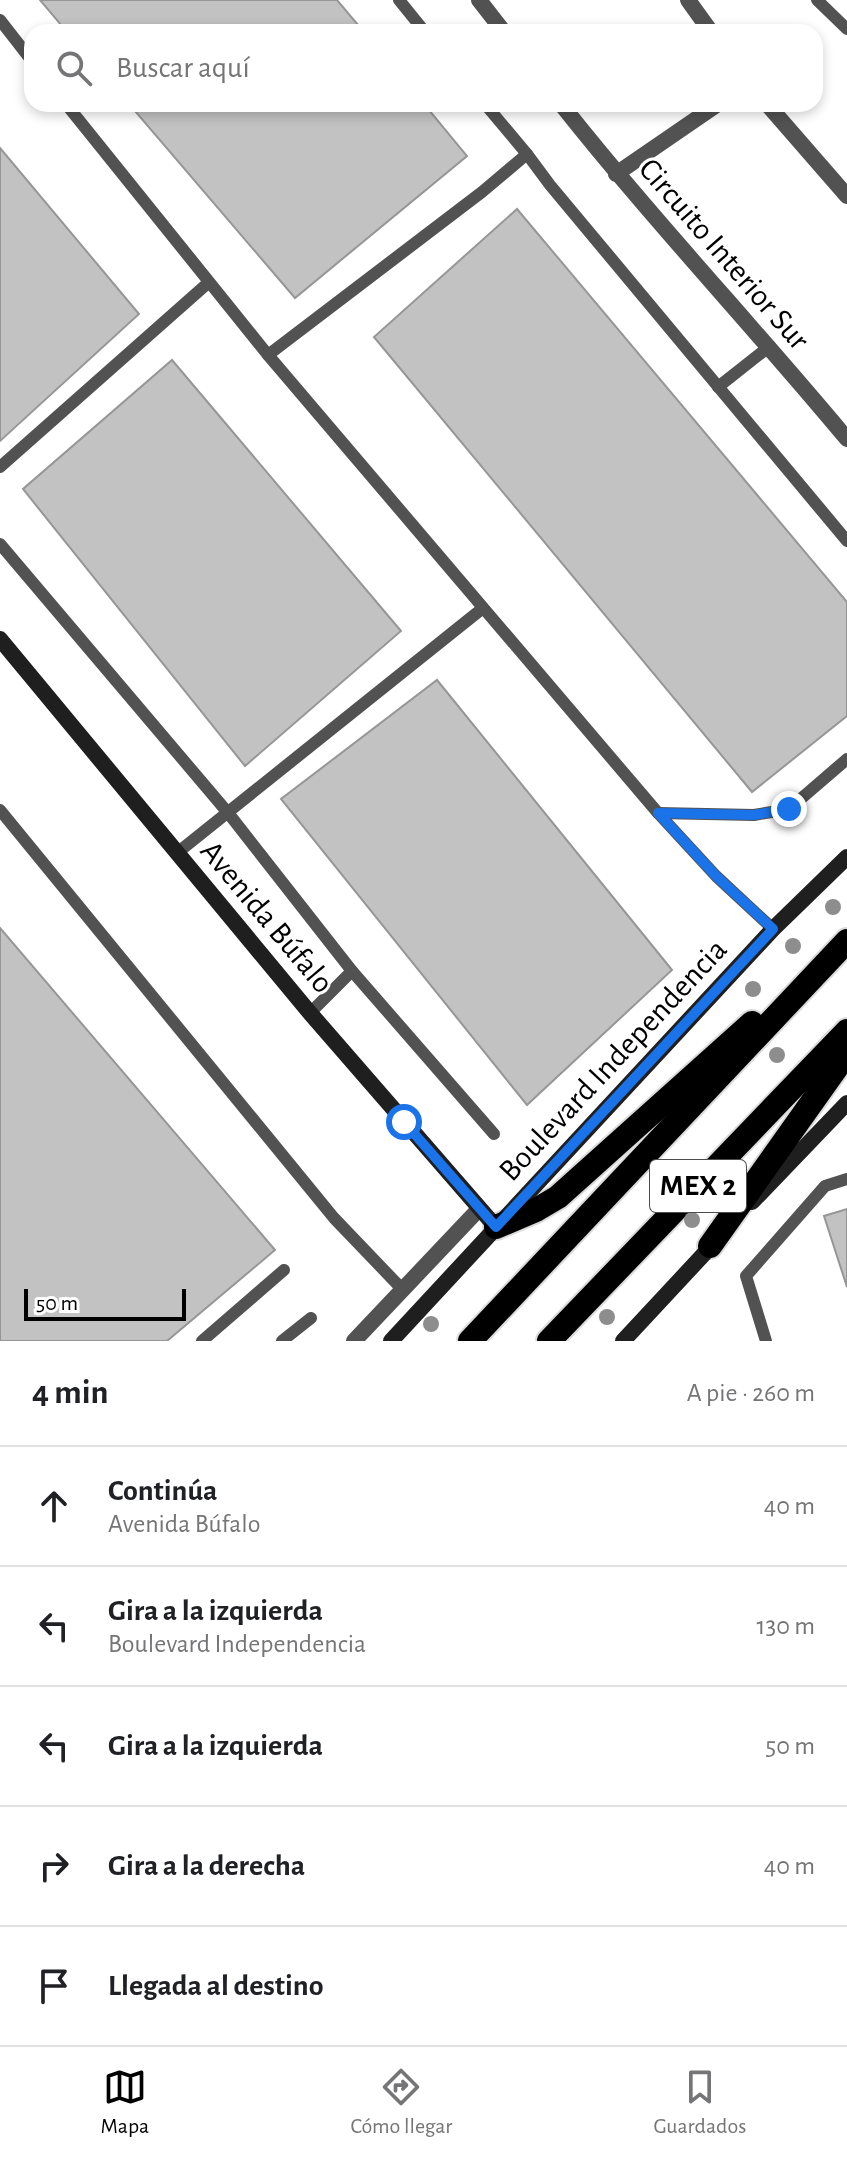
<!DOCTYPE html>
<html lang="es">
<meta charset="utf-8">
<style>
:root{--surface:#fff;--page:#f2f2f2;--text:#202124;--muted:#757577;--line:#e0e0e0;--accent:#000}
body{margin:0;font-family:"Alegreya Sans",sans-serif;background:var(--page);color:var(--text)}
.scale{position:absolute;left:24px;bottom:20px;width:162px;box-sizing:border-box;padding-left:8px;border:4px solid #000;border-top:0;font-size:22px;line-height:28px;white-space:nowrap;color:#000;-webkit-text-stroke:6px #fff;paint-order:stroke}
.stop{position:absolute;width:24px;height:24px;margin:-18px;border:6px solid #1a73e8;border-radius:50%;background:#fff}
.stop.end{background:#1a73e8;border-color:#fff;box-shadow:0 2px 8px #0008}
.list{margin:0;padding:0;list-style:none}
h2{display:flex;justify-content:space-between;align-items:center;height:104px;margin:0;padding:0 32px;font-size:34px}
h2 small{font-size:26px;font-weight:400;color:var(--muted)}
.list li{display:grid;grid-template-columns:52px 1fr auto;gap:24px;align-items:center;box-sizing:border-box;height:120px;padding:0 32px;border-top:2px solid var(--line)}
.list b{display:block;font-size:30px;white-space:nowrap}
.list p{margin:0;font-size:26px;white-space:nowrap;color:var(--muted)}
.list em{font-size:26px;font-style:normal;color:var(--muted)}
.icon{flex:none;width:44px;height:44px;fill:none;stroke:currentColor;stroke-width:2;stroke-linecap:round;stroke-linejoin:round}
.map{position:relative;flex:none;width:847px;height:1341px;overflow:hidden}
.search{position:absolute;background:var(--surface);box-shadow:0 4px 12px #0003;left:24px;right:24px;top:24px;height:88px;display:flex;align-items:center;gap:20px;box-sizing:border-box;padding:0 28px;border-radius:24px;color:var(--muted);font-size:30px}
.sheet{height:704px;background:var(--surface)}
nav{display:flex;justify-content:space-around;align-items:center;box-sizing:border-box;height:112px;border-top:2px solid var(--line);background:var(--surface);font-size:22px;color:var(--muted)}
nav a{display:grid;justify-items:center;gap:4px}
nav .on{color:var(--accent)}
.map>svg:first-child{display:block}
.building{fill:#c2c2c2;stroke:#969696;stroke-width:2}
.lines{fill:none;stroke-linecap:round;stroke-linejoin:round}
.highway-casing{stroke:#dbdbdb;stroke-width:28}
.lane{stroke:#525252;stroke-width:12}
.street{stroke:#525252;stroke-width:16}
.secondary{stroke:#1f1f1f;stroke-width:16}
.highway{stroke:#000;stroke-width:24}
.tree{fill:#8d8d8d}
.route{stroke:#1a73e8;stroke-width:10}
.labels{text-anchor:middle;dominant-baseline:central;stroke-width:6;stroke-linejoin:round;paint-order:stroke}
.shield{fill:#fff;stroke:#4c4c4c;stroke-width:2}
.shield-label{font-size:30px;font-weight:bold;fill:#000}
.street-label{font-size:32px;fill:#000;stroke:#fff}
</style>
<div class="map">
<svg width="847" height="1341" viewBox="0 0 847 1341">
<rect width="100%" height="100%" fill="#fff"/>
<g class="building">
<polygon points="40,0 337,0 364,32 67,32"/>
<polygon points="129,104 424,104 467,156 295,298"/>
<polygon points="0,148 139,314 0,441"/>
<polygon points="517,209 847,602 847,716 752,792 374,337"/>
<polygon points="172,360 401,631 245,766 23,489"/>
<polygon points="437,680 672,970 527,1105 281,799"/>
<polygon points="0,928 275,1250 167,1341 0,1341"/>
<polygon points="847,1209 847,1287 824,1216"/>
</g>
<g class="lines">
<defs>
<g id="highway">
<polyline points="496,1227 536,1210 558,1197 752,1023"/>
<polyline points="710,1246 847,1053"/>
<polyline points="470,1341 847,941"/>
<polyline points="549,1341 847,1031"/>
</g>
</defs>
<use href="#highway" class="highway-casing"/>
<g class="lane">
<polyline points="399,0 425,32"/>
<polyline points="817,0 847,29"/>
<polyline points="0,20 32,61"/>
<polyline points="66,104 268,355 658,813 716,876 773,929"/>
<polyline points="485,104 527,154"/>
<polyline points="268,355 482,192 527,154 550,185 847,541"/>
<polyline points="718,387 770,346"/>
<polyline points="0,467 208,283"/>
<polyline points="0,544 229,814 352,971 494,1134"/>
<polyline points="0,810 334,1218 402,1289"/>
<polyline points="658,813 754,815 789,809 847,759"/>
<polyline points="177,853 483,608"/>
<polyline points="310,1013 352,971"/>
<polyline points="202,1341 284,1270"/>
<polyline points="282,1341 311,1318"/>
<polyline points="766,1341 746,1276 825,1186 847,1179"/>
</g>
<g class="street">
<polyline points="479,0 504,32"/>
<polyline points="688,0 711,32"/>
<path d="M561,104C652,219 753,326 847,439"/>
<polyline points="767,104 847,196"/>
<polyline points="616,174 718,104"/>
<polyline points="354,1341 479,1209"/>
</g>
<g class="secondary">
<polyline points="0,639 310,1013 496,1227"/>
<polyline points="752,1202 847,1103"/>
<polyline points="391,1341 773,929 847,857"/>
<polyline points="623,1341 717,1240"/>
</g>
<use href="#highway" class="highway"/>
</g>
<g class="tree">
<circle cx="833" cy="907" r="8"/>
<circle cx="793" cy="946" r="8"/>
<circle cx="753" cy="989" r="8"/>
<circle cx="777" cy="1055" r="8"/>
<circle cx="692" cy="1220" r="8"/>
<circle cx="607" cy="1317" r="8"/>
<circle cx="431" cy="1324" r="8"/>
</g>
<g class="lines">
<polyline class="route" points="404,1122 496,1227 773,929 716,876 658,813 754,815 789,809"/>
</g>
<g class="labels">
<rect class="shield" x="650" y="1160" width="96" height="52" rx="6"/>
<g class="shield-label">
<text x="698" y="1186">MEX 2</text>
</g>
<g class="street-label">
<text transform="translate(724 254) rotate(49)">Circuito Interior Sur</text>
<text transform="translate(267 917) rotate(50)">Avenida Búfalo</text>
<text transform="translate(613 1060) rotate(-47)">Boulevard Independencia</text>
</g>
</g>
</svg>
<div class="scale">50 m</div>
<div class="stop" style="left:404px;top:1122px"></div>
<div class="stop end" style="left:789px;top:809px"></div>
<div class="search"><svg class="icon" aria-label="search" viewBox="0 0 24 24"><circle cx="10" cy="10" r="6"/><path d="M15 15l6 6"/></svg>Buscar aquí</div>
</div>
<section class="sheet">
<h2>4 min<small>A pie · 260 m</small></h2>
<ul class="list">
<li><svg class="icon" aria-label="ahead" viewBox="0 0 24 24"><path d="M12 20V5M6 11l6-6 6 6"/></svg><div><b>Continúa</b><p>Avenida Búfalo</p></div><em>40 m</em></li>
<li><svg class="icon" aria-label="left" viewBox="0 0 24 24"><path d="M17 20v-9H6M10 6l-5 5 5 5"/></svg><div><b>Gira a la izquierda</b><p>Boulevard Independencia</p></div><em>130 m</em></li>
<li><svg class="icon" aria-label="left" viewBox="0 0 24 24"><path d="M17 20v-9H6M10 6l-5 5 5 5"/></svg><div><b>Gira a la izquierda</b></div><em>50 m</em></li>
<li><svg class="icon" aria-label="right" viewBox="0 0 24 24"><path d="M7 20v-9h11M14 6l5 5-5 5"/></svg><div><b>Gira a la derecha</b></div><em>40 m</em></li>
<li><svg class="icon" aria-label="arrive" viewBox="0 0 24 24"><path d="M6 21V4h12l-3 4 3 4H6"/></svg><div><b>Llegada al destino</b></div></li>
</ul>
</section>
<nav>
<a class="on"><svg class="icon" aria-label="map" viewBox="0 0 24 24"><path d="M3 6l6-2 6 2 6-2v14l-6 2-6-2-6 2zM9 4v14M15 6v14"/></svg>Mapa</a>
<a><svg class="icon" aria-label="directions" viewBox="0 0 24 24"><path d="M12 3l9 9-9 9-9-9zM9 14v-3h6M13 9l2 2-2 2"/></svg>Cómo llegar</a>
<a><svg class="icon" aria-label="saved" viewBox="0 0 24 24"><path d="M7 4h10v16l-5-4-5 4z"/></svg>Guardados</a>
</nav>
